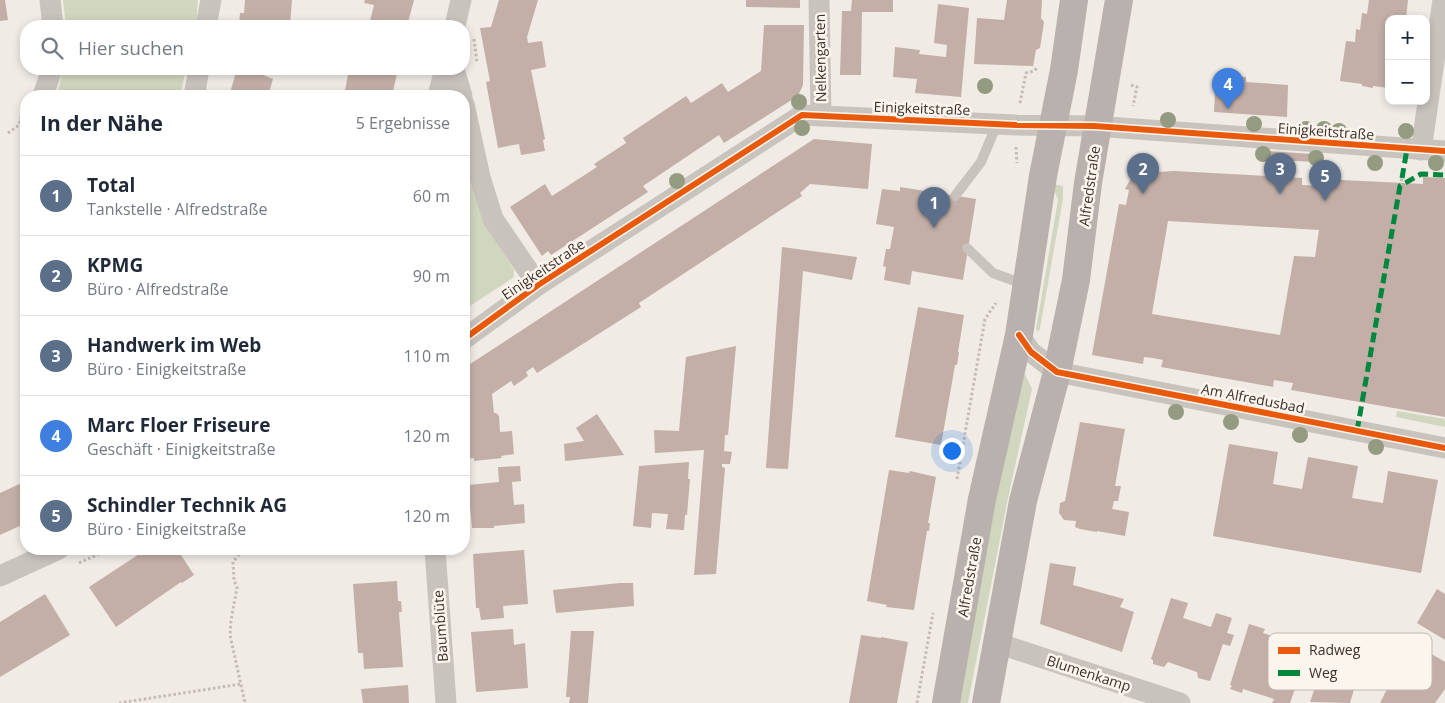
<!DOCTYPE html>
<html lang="de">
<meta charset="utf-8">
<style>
:root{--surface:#fff;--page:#f2f2f3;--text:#1f2937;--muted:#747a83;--line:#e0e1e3;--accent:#111827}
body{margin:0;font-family:"Open Sans",sans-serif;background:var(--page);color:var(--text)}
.controls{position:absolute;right:15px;top:15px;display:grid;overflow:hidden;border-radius:10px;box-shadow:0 2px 8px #0003}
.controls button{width:45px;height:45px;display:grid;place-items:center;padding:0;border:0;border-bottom:1px solid var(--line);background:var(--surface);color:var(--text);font:25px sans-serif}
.you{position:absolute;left:951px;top:450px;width:18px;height:18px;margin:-12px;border:4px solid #fff;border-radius:50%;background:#1a73e8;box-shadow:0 0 0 8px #1a73e833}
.badge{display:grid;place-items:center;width:32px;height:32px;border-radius:50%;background:var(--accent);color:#fff;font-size:16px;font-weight:700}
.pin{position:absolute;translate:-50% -41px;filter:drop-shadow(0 1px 2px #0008)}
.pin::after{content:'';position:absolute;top:26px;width:18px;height:15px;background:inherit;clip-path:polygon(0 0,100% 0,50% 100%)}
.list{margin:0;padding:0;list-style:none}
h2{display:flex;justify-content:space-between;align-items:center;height:65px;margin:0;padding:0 20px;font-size:21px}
h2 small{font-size:16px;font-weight:400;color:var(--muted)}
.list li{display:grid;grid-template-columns:32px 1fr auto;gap:15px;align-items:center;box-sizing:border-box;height:80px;padding:0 20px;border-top:1px solid var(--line)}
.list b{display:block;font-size:19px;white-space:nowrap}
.list p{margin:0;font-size:16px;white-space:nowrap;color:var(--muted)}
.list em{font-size:16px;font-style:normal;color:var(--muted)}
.icon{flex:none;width:28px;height:28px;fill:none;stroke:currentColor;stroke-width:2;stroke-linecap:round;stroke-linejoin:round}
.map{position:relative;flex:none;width:1445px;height:703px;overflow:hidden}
.search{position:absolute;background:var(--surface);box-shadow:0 2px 8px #0003;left:20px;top:20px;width:450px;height:55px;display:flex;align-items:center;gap:12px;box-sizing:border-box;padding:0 18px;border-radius:20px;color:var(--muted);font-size:19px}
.panel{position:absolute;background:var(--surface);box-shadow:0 2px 8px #0003;left:20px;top:90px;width:450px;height:465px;border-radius:20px}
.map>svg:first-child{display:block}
.green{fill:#d1d6bf}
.building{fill:#c3afa7;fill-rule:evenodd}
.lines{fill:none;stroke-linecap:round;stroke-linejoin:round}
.path{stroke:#c2bbb6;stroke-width:3;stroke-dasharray:2.5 2.5;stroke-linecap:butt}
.lane{stroke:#c9c3be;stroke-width:10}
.street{stroke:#c9c3be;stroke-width:21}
.primary{stroke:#b8b1ad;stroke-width:28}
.quiet{stroke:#00873e;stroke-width:5;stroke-dasharray:10 5;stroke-linecap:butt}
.cycleway-casing{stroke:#fbf5ee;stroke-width:9}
.cycleway{stroke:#e8590c;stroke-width:6}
.tree{fill:#959b80}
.labels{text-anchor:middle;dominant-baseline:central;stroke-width:5;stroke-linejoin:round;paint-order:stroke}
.street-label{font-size:14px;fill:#3b302b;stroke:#fbf5ee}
.key{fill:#fbf5ee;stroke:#c1bab4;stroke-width:1}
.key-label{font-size:14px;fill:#3b302b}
</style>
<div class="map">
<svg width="1445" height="703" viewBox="0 0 1445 703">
<rect width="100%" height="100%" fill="#f0ebe5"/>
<g class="green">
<polygon points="63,0 198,0 196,26 66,26"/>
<polygon points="63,69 186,69 180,96 57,96"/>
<polygon points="464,130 484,221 514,270 514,277 464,310"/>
<polygon points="1052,184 1063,186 1063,199 1040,328 1038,332 1036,329 1058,200"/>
<polygon points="1023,370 1032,389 1008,498 968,703 960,703 1001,461"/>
<polygon points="1397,411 1445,419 1445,427 1396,417"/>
</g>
<g class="building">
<polygon points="0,0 5,0 8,20 0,21"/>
<polygon points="245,0 292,0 290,26 239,25 240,13 244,13"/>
<polygon points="365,0 414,0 407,26 369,25 374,5 364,3"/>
<polygon points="499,0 538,0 527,37 528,43 542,41 546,67 531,70 545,139 543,140 545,151 521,155 519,144 498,148 486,82 490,81 480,28 491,27"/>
<polygon points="746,0 800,0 800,8 746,7"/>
<polygon points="852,0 893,0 893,12 862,12 861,75 840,75 842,11 851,11"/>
<polygon points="1007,0 1042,0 1041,18 1044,22 1040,48 1036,50 1033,66 974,64 977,18 1004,20"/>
<polygon points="1369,0 1408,0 1406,19 1389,19 1389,88 1373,86 1373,88 1362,86 1362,84 1340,81 1346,41 1355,42 1356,29 1360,30 1362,13 1367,14"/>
<polygon points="938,4 969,8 961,97 915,93 917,79 893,77 895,47 920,50 919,54 946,57 947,45 934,43"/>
<polygon points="764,25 804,25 803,85 798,96 724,143 719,135 643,186 648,192 551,255 548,251 542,256 510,207 545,184 552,196 597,167 594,164 626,143 623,138 686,96 691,103 722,83 728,92 761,71"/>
<polygon points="237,69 251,72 251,70 273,79 268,96 229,96"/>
<polygon points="349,69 398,69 392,96 344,96"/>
<polygon points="1216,75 1246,77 1246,82 1288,85 1287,117 1214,112"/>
<polygon points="814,139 872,144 868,189 810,184 800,193 802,196 639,303 641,307 537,373 533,367 526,372 528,376 514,386 511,381 492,394 494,413 496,413 499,416 500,432 512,431 514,454 501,456 502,458 474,461 474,458 464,459 464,368"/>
<polygon points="1265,151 1313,154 1313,162 1264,159"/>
<path d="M1149,169L1150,170L1141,175L1144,178L1158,172L1174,171L1302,178V185L1320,186L1321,179L1423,184V177L1445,178V417L1291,390L1293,383L1274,380L1273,387L1161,367L1163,360L1153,358L1144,357L1143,364L1092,355L1119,204L1126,205L1129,190L1125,189L1130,180ZM1168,221L1319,230L1315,257L1294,256L1280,335L1152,314Z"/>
<polygon points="900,187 976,199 963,280 912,271 910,285 884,280 886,267 883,266 886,249 890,249 894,227 876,224 882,189 900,191"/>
<polygon points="782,247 857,257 852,280 803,271 788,469 766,468"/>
<polygon points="918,307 964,315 958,352 959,352 957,365 955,365 941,445 895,437"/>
<polygon points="736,346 728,435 725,435 724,451 732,452 730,464 722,464 722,467 725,468 716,574 694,575 704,450 655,453 654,430 679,431 686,357"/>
<polygon points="597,414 624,455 565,461 564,444 584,441 576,428"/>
<polygon points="1080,422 1125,429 1115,486 1121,486 1118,501 1114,501 1112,509 1129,512 1125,536 1097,531 1097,532 1080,529 1075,527 1076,521 1064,520 1059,513 1060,503 1065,501"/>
<polygon points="1229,444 1278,452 1273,484 1302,489 1308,457 1358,466 1352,498 1383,503 1388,471 1438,480 1421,573 1213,536"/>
<polygon points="689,462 688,479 690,479 687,515 685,515 684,530 666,529 668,514 652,513 651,528 633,526 639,466"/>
<polygon points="520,466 521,481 512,482 514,505 524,504 525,523 494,526 494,528 472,528 468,485 499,482 498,467"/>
<polygon points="889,470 909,473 910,471 936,477 928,523 930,523 929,531 927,531 914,610 886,607 887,605 867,601"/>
<polygon points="26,481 26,523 0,535 0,493"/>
<polygon points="147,549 177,549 194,575 182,583 181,582 116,627 89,587"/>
<polygon points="349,549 362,549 351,554"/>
<polygon points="524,550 528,604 503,606 504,618 481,620 479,608 476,608 473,554"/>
<polygon points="1050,563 1076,567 1073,585 1124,599 1120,607 1134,612 1122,652 1040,624"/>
<polygon points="397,581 398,601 401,601 402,612 399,612 403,667 364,669 363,653 358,653 353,584"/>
<polygon points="620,583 633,583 634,606 556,613 553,590"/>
<polygon points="1437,589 1445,594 1445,640 1417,623"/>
<polygon points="45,594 70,635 0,677 0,622"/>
<polygon points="1171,598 1188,603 1183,618 1211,627 1216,613 1232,618 1227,633 1234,635 1230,646 1223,644 1210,681 1198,678 1197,672 1168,662 1164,667 1153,664 1153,660 1151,659"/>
<polygon points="1249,624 1265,629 1263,633 1292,643 1293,639 1310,645 1290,703 1272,703 1274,699 1243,689 1242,693 1230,689 1232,686 1230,685"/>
<polygon points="513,629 514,645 525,643 528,688 476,692 471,632"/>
<polygon points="571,631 594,631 588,703 569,703 570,697 566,697"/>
<polygon points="861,635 881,638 881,637 908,642 897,703 849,703"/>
<polygon points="1425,650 1445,662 1445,689 1435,703 1380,703 1387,689 1392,673 1405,652 1420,660"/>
<polygon points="1324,661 1343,667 1345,663 1360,669 1350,703 1310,702"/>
<polygon points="408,685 409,703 363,703 361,689"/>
</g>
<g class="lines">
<g class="path">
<polyline points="474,39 477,62"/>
<polyline points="1131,85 1137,87 1133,106"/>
<polyline points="1020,103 1026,73 1034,71 1037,68"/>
<polyline points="8,133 19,125 23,109"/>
<polyline points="1016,147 1017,163"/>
<polyline points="1400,186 1402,178"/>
<polyline points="957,479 985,319 996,303"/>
<polyline points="239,549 239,554 233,562 234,580 237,588 231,620 230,635 245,703"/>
<polyline points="79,563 110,549"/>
<polyline points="119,703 241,684"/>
<polyline points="917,703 933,613"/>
</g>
<g class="lane">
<polyline points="955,196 981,162 997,124"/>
<polyline points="967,248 993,273 1026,285"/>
</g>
<g class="street">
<polyline points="50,0 53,26"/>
<polyline points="819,0 821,116"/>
<polyline points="206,26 211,0"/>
<polyline points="455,26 461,0"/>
<polyline points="454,69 462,96"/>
<polyline points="43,96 52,69"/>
<polyline points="194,96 199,69"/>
<polyline points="438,96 445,69"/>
<polyline points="464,104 480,177 493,219 538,285"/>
<polyline points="1421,150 1443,0"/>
<polyline points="1019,335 1031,352 1057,372 1445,448"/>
<polyline points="464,339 538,285 802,115 1016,125 1094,126 1445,151"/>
<polyline points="435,549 446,703"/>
<polyline points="0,576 59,549"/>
<polyline points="997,643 1180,703"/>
</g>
<g class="primary">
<polyline points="946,703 982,499 1019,335 1043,176 1064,70 1074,0"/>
<polyline points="986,703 1023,501 1057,372 1076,280 1088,183 1119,0"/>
</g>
<g class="quiet">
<polyline points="1402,178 1407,149"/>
<polyline points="1357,431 1400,186 1421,174 1445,175"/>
</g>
<defs>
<g id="cycleway">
<polyline points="1019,335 1031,352 1057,372 1445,448"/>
<polyline points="464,339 538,285 802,115 1016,125 1094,126 1445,151"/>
</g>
</defs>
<use href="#cycleway" class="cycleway-casing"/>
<use href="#cycleway" class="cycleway"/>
</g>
<g class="tree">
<circle cx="985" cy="86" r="8"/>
<circle cx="799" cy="102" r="8"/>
<circle cx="1168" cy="120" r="8"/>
<circle cx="1254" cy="124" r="8"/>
<circle cx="802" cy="128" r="8"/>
<circle cx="1306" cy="129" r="8"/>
<circle cx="1324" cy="129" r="8"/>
<circle cx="1339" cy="131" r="8"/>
<circle cx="1406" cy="131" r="8"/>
<circle cx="1263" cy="154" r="8"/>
<circle cx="1316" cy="158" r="8"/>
<circle cx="1375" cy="163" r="8"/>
<circle cx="1436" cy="163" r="8"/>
<circle cx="677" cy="181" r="8"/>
<circle cx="1176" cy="412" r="8"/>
<circle cx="1231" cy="422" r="8"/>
<circle cx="1300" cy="435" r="8"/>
<circle cx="1376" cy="447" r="8"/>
</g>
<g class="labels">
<g class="street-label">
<text transform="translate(820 58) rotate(-91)">Nelkengarten</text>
<text transform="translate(922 108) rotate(2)">Einigkeitstraße</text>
<text transform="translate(1326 131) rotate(4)">Einigkeitstraße</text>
<text transform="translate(1089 186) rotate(-82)">Alfredstraße</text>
<text transform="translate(543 269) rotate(-34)">Einigkeitstraße</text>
<text transform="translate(1253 398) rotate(11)">Am Alfredusbad</text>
<text transform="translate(969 577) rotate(-80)">Alfredstraße</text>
<text transform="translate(440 626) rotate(-94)">Baumblüte</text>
<text transform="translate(1089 673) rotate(18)">Blumenkamp</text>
</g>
</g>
<rect x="1268" y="633" width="164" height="57" rx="8" class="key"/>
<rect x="1278" y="647" width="22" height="7" fill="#e8590c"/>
<rect x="1278" y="670" width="22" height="6" fill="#00873e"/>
<g class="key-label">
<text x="1309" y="655">Radweg</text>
<text x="1309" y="678">Weg</text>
</g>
</svg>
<div class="controls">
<button>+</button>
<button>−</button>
</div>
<div class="you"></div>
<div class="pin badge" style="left:934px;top:228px;background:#5c6f8a">1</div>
<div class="pin badge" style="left:1143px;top:194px;background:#5c6f8a">2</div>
<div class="pin badge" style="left:1280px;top:194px;background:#5c6f8a">3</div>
<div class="pin badge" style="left:1228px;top:109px;background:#3f7fe0">4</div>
<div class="pin badge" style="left:1325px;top:201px;background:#5c6f8a">5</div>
<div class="search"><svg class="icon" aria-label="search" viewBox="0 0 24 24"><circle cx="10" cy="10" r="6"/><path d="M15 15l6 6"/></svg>Hier suchen</div>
<section class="panel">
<h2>In der Nähe<small>5 Ergebnisse</small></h2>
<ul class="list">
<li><span class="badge" style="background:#5c6f8a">1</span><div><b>Total</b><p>Tankstelle · Alfredstraße</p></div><em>60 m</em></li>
<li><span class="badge" style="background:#5c6f8a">2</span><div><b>KPMG</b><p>Büro · Alfredstraße</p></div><em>90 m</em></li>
<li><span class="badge" style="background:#5c6f8a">3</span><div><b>Handwerk im Web</b><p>Büro · Einigkeitstraße</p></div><em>110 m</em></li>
<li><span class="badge" style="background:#3f7fe0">4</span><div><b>Marc Floer Friseure</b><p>Geschäft · Einigkeitstraße</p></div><em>120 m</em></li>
<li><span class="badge" style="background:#5c6f8a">5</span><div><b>Schindler Technik AG</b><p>Büro · Einigkeitstraße</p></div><em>120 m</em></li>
</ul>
</section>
</div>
